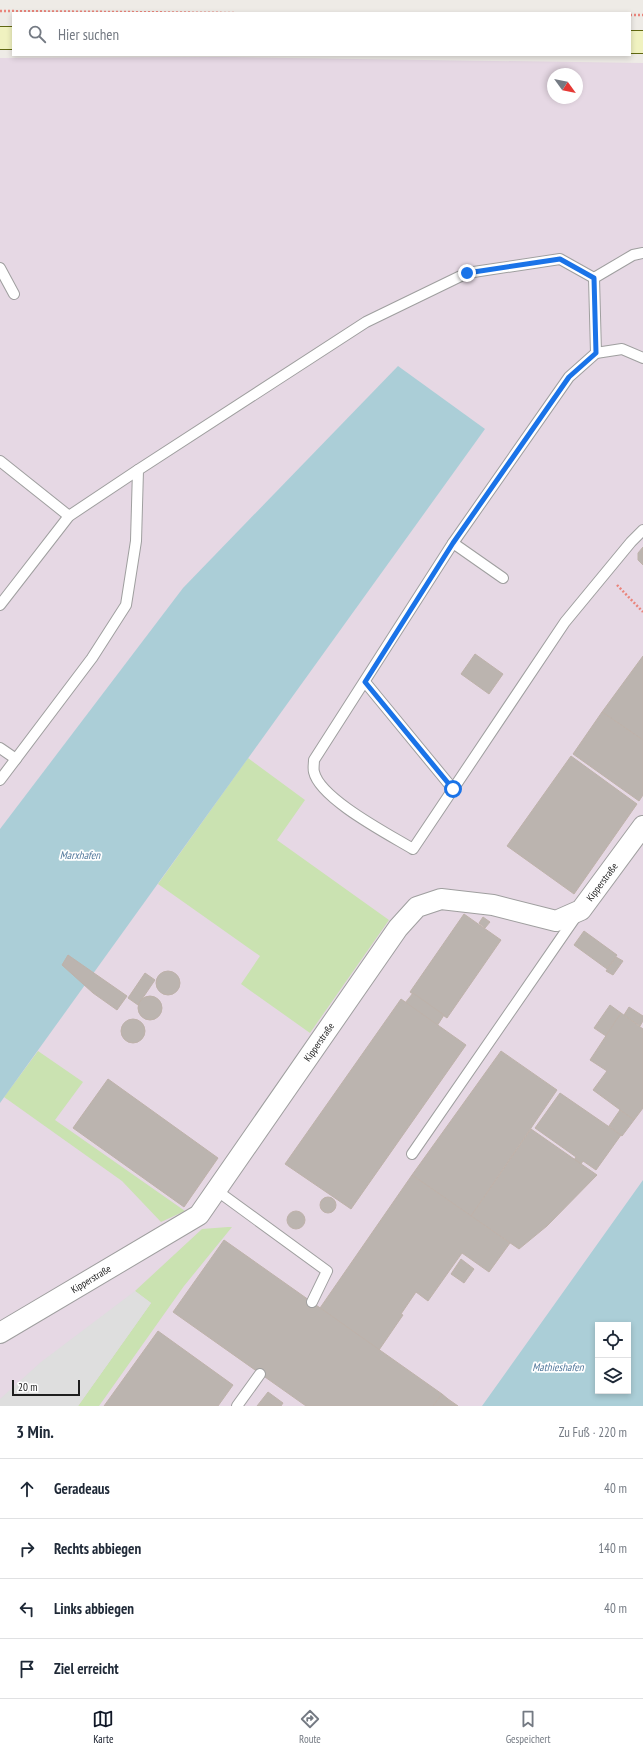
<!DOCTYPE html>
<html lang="de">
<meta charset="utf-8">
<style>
:root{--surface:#fff;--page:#f6f6f7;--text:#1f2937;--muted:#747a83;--line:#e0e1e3;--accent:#111827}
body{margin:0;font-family:"PT Sans Narrow",sans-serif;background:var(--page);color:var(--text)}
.controls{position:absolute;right:12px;bottom:12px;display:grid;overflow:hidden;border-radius:0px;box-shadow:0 2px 6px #0003}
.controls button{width:36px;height:36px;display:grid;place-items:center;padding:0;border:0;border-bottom:1px solid var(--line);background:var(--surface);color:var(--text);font:20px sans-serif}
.compass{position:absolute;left:547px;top:68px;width:36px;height:36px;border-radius:50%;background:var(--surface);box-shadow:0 2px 6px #0003;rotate:123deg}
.scale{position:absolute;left:12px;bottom:10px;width:68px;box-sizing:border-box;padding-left:4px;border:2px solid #1e1e1e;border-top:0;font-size:11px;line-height:14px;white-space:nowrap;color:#1e1e1e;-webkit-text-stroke:3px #fff;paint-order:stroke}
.stop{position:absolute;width:12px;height:12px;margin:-9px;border:3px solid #1a73e8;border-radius:50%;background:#fff}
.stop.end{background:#1a73e8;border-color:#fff;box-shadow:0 1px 4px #0008}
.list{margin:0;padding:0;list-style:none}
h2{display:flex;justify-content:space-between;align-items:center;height:52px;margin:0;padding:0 16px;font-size:17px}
h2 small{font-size:13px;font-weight:400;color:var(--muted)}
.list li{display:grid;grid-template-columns:26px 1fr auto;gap:12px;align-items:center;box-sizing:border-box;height:60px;padding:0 16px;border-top:1px solid var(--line)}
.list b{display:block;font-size:15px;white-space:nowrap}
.list em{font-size:13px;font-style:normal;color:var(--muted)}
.icon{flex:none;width:22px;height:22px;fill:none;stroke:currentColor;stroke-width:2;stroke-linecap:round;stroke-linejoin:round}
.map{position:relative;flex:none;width:643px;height:1406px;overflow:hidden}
.search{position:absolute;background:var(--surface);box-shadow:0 2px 6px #0003;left:12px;right:12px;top:12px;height:44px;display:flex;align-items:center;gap:10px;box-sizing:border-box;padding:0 14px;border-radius:0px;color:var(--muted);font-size:15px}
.sheet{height:292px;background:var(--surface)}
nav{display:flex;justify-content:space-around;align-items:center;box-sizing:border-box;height:56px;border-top:1px solid var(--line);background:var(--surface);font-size:11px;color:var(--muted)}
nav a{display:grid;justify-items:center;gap:2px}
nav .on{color:var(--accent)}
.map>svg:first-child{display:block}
.industrial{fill:#e6d8e4;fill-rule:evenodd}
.grass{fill:#cae2b1}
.parking{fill:#dedede}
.water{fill:#abced7;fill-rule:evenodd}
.building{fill:#bbb4af;stroke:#beb2aa}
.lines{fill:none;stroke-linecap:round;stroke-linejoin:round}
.lane-casing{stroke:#9f9f9f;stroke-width:12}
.street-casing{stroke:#9f9f9f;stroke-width:22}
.secondary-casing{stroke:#616911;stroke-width:24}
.path{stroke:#ea847b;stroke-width:2.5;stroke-dasharray:2 2;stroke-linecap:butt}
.lane{stroke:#fff;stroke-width:10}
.street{stroke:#fff;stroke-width:20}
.secondary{stroke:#f0f2c0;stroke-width:22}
.route{stroke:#1a73e8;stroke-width:5}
.labels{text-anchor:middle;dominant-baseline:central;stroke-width:3.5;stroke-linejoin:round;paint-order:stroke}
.street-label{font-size:10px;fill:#1e1e1e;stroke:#fff}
.water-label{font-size:11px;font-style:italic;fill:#53799c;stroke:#fff}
</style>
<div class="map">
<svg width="643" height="1406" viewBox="0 0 643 1406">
<rect width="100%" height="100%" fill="#eeebe6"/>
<path class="industrial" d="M217,57L643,63V1406H0V58ZM553,74H577V98H553ZM598,1325H628V1391H598Z"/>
<g class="grass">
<polygon points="248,758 305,800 277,840 389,920 310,1033 241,984 260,956 158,884"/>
<polygon points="38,1051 83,1082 55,1120 185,1211 161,1222 122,1181 4,1097"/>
<polygon points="228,1227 232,1227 184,1286 99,1406 78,1406 151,1303 135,1291 202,1229"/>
</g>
<polygon class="parking" points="135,1291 151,1303 78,1406 0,1406 0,1399 41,1362"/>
<g class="water">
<polygon points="398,366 485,429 0,1103 0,829 183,588"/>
<path d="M643,1180V1406H482ZM598,1325H628V1391H598Z"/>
</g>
<g class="building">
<polygon points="643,547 643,565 638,560 638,553"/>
<polygon points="475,654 503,674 489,694 461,674"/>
<polygon points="643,656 643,740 602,712"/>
<polygon points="602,712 643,740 643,795 639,801 573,754"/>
<polygon points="571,756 637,804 574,894 507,846"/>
<polygon points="464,914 501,940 447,1018 410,992"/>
<polygon points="483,917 490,922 485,928 479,923"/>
<polygon points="584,931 617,955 607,969 574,945"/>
<polygon points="68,955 127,996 117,1010 93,993 62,965"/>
<polygon points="616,957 623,961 613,975 606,971"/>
<circle cx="168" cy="983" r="12"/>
<polygon points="145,973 155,980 138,1005 128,998"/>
<polygon points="413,993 444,1015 437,1026 405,1003"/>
<circle cx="150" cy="1008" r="12"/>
<polygon points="401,999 466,1045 351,1209 285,1164"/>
<polygon points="610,1005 621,1013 606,1036 594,1028"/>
<polygon points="629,1007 643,1016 643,1021 640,1026 624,1015"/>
<polygon points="621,1013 643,1029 643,1108 634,1120 593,1090 607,1071 590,1060"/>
<circle cx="133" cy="1031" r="12"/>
<polygon points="501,1051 557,1090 471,1216 412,1175"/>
<polygon points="108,1079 218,1158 184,1207 73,1128"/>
<polygon points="560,1093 621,1135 596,1170 583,1161 581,1164 574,1160 576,1157 535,1128"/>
<polygon points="620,1110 634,1120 622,1136 609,1126"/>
<polygon points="531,1129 597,1175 547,1226 519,1249 471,1216"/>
<polygon points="412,1175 510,1243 489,1272 462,1253 428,1301 416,1292 401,1314 403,1315 379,1350 320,1308"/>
<circle cx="328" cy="1205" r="8"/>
<circle cx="296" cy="1220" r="9"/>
<polygon points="224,1240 442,1394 433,1406 306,1406 173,1312"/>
<polygon points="461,1259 474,1269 464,1283 451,1274"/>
<polygon points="158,1331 233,1385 218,1406 104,1406"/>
<polygon points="268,1392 283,1403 281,1406 257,1406"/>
<polygon points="442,1394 448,1399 458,1406 433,1406"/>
</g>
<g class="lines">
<defs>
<g id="lane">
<polyline points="0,268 14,294"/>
<polyline points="594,278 596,353"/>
<path d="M643,358L622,349L596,353L569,377L453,543L314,760C314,763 313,769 314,772C320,799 390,835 413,849L565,622L631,542L643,530"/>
<polyline points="0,461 69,516"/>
<polyline points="453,543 503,578"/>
<polyline points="0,605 69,516 138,470"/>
<polyline points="365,682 453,789"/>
<polyline points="0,748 16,759"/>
<polyline points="0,780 92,658 126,605 136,541 138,470 366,322 467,273 560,259 594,278 633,255 643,253"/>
<polyline points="412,1154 577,915"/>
<polyline points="216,1190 327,1271 312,1302"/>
<polyline points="237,1406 260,1374"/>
</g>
<polyline id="street" points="0,1333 199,1215 398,928 417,907 441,899 493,905 556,921 581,910 643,826"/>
<g id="secondary">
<polyline points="0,38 13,38"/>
<polyline points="630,42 643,42"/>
</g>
</defs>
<use href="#lane" class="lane-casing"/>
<use href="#street" class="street-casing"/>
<use href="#secondary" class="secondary-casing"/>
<g class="path">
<polyline points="0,11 236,13"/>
<polyline points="630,15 643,15"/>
<polyline points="617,585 643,612"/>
</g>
<use href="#lane" class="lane"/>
<use href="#street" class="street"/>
<use href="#secondary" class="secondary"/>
</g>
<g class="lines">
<polyline class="route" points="453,789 365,682 453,543 569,377 596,353 594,278 560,259 467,273"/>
</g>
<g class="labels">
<g class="street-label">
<text transform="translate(602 882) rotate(-53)">Kipperstraße</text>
<text transform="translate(319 1042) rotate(-55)">Kipperstraße</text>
<text transform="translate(91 1279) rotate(-31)">Kipperstraße</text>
</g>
<g class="water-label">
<text x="80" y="855">Marxhafen</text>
<text x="558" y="1367">Mathieshafen</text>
</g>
</g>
</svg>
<div class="controls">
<button><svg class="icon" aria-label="locate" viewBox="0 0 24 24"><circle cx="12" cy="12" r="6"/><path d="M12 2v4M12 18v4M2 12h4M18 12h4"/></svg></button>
<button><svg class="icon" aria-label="layers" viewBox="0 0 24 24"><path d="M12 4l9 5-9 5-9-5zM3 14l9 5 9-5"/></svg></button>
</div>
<svg class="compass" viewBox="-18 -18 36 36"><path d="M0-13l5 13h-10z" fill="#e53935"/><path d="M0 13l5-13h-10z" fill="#747a83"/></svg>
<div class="scale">20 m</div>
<div class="stop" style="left:453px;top:789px"></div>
<div class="stop end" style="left:467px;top:273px"></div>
<div class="search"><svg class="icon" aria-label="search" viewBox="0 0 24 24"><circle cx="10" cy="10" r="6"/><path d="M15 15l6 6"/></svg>Hier suchen</div>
</div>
<section class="sheet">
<h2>3 Min.<small>Zu Fuß · 220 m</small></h2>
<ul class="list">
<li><svg class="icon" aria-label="ahead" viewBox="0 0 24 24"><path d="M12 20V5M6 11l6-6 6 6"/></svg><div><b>Geradeaus</b></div><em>40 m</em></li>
<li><svg class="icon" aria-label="right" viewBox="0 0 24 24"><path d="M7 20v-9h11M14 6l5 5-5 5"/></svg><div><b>Rechts abbiegen</b></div><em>140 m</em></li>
<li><svg class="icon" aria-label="left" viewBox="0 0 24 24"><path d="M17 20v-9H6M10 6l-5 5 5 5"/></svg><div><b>Links abbiegen</b></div><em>40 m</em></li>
<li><svg class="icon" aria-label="arrive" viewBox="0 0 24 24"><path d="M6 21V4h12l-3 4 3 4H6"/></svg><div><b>Ziel erreicht</b></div></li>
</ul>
</section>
<nav>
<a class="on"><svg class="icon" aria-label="map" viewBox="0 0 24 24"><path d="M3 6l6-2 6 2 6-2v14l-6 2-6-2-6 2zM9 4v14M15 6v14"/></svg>Karte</a>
<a><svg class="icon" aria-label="directions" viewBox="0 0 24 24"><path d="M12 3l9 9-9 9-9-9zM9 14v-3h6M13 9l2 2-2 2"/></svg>Route</a>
<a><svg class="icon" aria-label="saved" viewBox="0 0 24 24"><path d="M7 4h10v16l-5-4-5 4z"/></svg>Gespeichert</a>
</nav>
